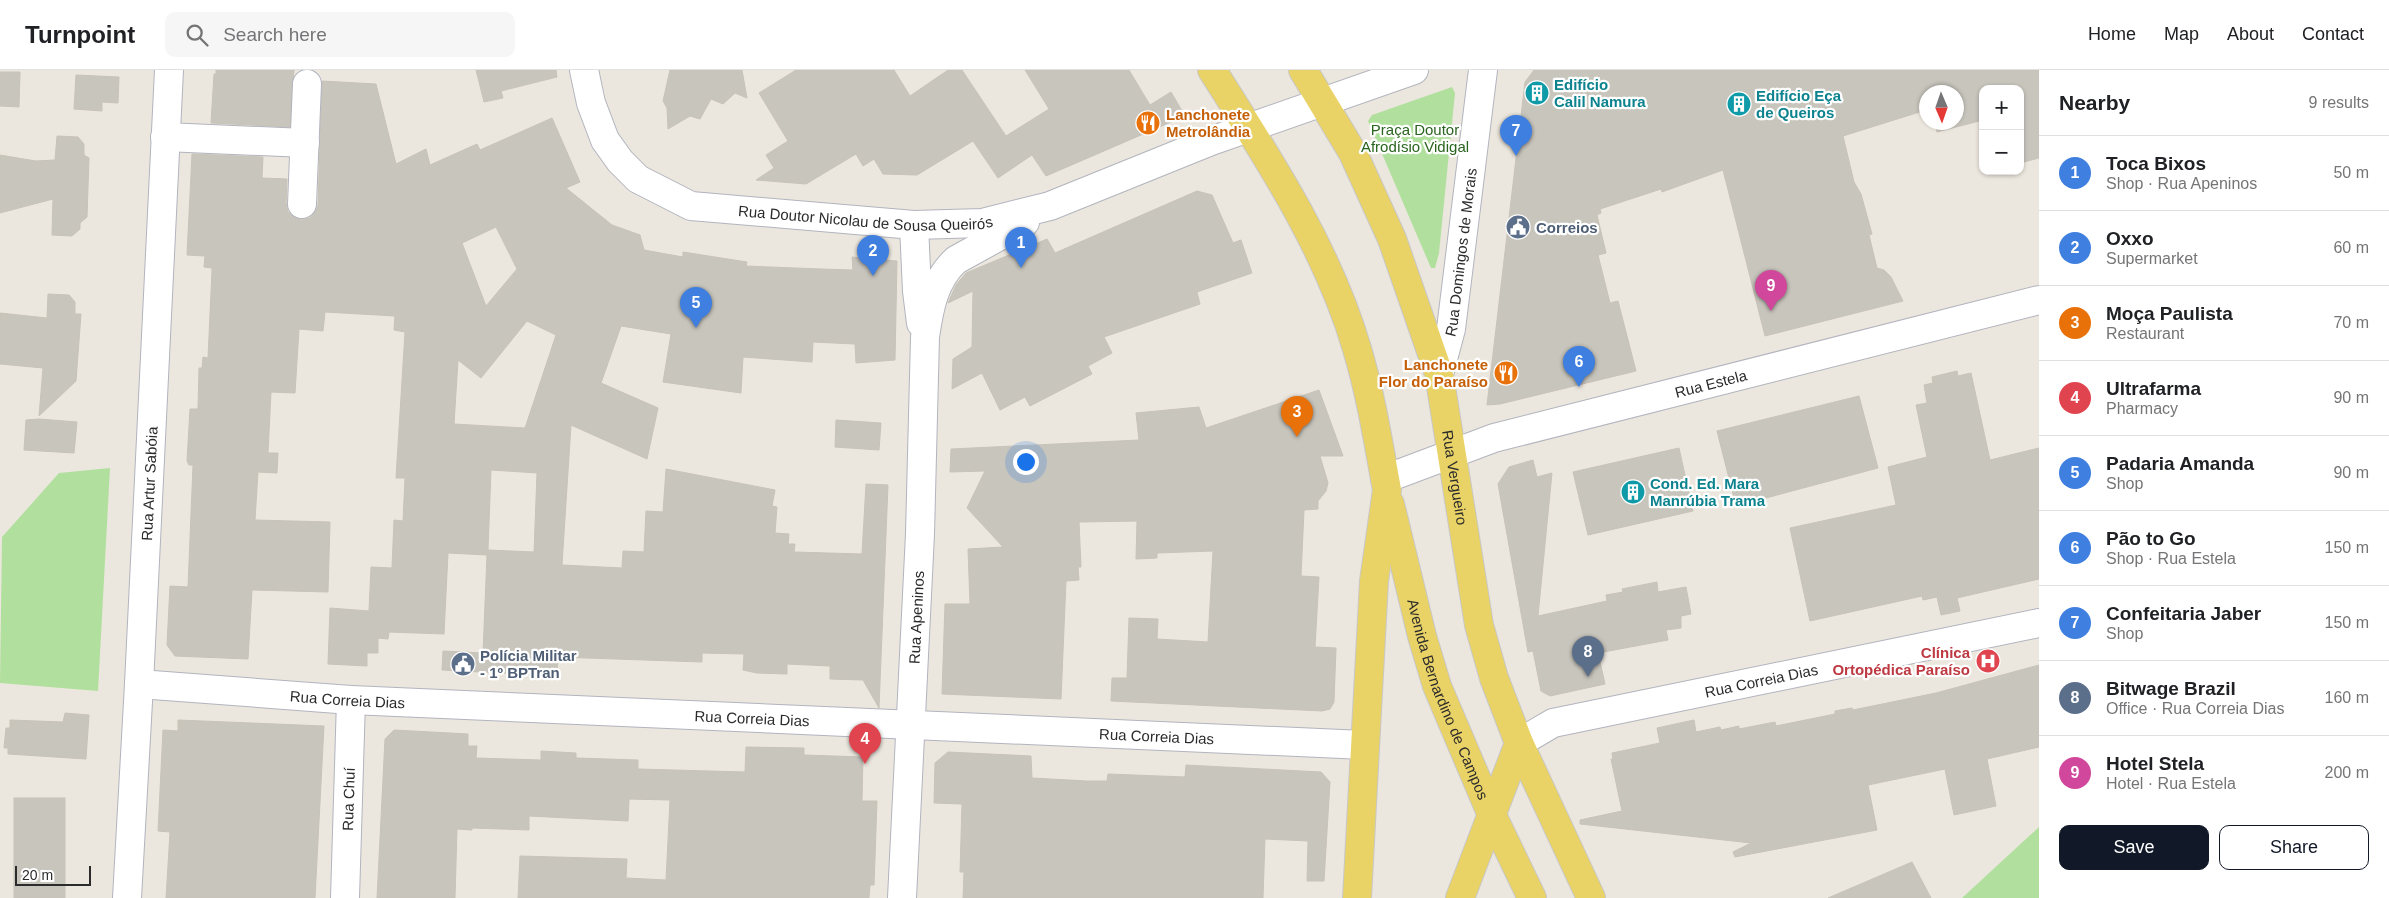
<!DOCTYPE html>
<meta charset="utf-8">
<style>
:root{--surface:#fff;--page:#f6f6f6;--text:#202124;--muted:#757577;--line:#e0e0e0;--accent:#111827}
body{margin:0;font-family:Helvetica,sans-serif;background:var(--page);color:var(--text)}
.controls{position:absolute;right:15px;top:15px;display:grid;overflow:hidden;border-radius:10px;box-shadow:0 1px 4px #0004}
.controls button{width:45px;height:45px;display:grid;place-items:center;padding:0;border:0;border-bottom:1px solid var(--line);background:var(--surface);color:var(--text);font:25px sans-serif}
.compass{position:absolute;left:1919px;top:15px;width:45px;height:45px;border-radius:50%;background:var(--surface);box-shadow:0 1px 4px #0004;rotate:178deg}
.scale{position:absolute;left:15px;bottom:12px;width:76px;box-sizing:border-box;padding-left:5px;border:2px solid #2b2b2b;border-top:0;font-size:14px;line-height:18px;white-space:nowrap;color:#2b2b2b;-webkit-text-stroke:4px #fff;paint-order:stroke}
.you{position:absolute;left:1025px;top:391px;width:18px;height:18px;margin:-12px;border:4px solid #fff;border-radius:50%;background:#1a73e8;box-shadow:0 0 0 8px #1a73e833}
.badge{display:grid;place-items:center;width:32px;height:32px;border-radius:50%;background:var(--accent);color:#fff;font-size:16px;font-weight:700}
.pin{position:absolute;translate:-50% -41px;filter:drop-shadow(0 1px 2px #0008)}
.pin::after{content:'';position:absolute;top:26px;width:18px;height:15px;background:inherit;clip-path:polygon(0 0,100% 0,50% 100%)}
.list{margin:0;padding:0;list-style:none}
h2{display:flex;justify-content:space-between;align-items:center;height:65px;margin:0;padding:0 20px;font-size:21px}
h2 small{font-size:16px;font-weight:400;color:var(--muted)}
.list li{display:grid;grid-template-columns:32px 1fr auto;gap:15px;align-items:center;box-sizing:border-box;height:75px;padding:0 20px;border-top:1px solid var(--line)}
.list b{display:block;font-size:19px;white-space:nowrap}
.list p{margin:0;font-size:16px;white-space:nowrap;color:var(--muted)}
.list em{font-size:16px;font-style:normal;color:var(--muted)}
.actions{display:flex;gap:10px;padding:15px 20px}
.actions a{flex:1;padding:11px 0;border:1px solid var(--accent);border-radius:10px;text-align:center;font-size:18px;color:var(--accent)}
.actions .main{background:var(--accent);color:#fff}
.icon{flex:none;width:28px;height:28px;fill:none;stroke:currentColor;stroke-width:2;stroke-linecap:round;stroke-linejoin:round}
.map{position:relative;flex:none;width:2039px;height:828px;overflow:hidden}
header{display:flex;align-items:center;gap:30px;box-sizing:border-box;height:70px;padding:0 25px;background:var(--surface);border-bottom:1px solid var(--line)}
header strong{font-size:24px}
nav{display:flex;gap:28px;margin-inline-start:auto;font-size:18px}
.search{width:350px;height:45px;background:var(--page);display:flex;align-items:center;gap:12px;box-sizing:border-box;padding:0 18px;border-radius:10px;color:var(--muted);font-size:19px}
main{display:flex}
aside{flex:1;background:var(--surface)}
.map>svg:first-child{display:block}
.green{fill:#b1e09e}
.building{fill:#c8c5bd;stroke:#c8c3b8;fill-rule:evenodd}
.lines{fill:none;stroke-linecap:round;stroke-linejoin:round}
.minor-casing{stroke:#b2b4be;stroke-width:30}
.major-casing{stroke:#c8c8c8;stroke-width:30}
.minor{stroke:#fff;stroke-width:28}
.major{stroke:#e9d266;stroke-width:28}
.labels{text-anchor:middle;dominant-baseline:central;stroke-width:4.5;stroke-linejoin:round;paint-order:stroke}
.culture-label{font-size:15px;font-weight:bold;fill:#0d838f;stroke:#fff;text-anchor:start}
.food-label{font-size:15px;font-weight:bold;fill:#c56008;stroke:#fff;text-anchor:start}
.park-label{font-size:15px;fill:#29651e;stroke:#fff}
.street-label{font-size:15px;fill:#2b2b2b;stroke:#fff}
.service-label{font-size:15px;font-weight:bold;fill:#4e5e75;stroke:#fff;text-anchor:start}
.health-label{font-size:15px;font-weight:bold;fill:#be3a42;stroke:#fff;text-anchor:end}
</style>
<header>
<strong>Turnpoint</strong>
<div class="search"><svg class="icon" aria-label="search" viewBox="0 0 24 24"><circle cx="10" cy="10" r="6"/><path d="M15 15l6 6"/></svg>Search here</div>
<nav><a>Home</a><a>Map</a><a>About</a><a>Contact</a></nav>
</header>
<main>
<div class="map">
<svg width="2039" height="828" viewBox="0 0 2039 828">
<rect width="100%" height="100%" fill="#ece7de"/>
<g class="green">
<polygon points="1452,17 1455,23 1439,183 1435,198 1431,198 1368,51 1372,45"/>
<polygon points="110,398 98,621 0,613 2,467 59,403"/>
<polygon points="2039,757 2039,828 1962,828"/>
</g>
<g class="building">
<polygon points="216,0 294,0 290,57 211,53 214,4 216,4"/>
<polygon points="476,0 556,0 557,7 501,21 503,28 484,32"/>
<polygon points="670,0 742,0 747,28 735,23 723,34 711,29 700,49 690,46 668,59 667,38 663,31"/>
<polygon points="796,0 894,0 910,26 948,0 962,0 1006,66 1049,39 1025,0 1129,0 1150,35 1171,22 1185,46 1046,106 1032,85 998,108 973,71 917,105 883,104 874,89 863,96 856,84 806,114 756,110 774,98 766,85 788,71 759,23"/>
<polygon points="1534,0 2039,0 2039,88 2020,93 2020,19 1983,19 1983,50 1937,62 1935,52 1956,52 1956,22 1926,22 1926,40 1843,66 1854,112 1861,124 1872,164 1869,165 1877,198 1884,200 1891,207 1903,231 1765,266 1723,100 1662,122 1661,119 1600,139 1601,143 1597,145 1606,183 1598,185 1610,233 1618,231 1636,301 1500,334 1487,335 1525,12"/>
<polygon points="0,2 20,2 19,37 0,36"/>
<polygon points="76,5 119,7 118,33 102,32 102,41 74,39"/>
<path d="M322,11L376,14L396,94L426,79L430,95L477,74L480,80L552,48L580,112L566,118L612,155L640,165L644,180L683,187V182L747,192L746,196L821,199L853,200L852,187L897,191L895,290L856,293L855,274L813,272L812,292L743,287L741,323L663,312L671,264L621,256L601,313L658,338L647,389L571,355L562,495L622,498L623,481L644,482L646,441L663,442L666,399L775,420L772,436L777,437L775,463L789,464L788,474H795L794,482L862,484L866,414L888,415L879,638L863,610L830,609V596L787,594V604L757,603L743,600L744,584L702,583V592L558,587L557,606L442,600L443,581L483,583L487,485L448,483L444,564L389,562L388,569L378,568V583H367V596L328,594L330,538L369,541L371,497L392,498L394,450L403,451L405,408H396L405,262L394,260L395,246L325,242L323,261L299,259L295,323L271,322L268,383H278L277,403L258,402L255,450L330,452L328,522L252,520L248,589L175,586L167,575L170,516L188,517L193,395H189L187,391L190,339H198L199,298H202L203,287L208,288L212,201V198L204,197L205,186L187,185L192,84L263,87L262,108L287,109L286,133L288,142L294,147L301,150L310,148L315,142L318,135ZM496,157L517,199L486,236L462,173ZM527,251L556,265L525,358L454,354L458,290L481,308ZM491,400L537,403L534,482L488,480Z"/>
<polygon points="57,66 78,67 84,74 84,85 89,88 87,147 80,153 80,159 72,166 52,165 53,129 0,143 0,85 36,91 55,90"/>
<polygon points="1197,121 1212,125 1233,173 1241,170 1252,203 1197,222 1200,234 1104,267 1112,283 1088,296 1092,304 1030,336 1025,327 1000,340 982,303 952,319 953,289 972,277 973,221 948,233 956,215 966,203 1047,169 1055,183"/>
<polygon points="48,224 69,225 75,232 75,244 81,244 76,311 39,346 43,298 0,294 0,243 47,248"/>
<polygon points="1957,301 1958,306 1971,303 1990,390 2039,378 2039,509 1957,528 1960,541 1941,545 1937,527 1923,530 1922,526 1810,551 1790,458 1896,435 1888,397 1927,387 1916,335 1927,333 1924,315 1933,313 1932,307"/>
<polygon points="1319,320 1343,386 1320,386 1328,413 1326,421 1318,431 1318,439 1304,440 1301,506 1319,507 1315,577 1336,578 1334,632 1330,639 1322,641 1111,631 1112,608 1127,608 1129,548 1158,549 1157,569 1208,572 1213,481 1157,483 1157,488 1136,489 1137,451 1079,452 1081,497 1078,497 1079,510 1066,511 1061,629 942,624 945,534 970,534 968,479 1003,477 967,438 985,401 950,402 951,379 1139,370 1136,343 1199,337 1206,358"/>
<polygon points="1859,326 1878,398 1736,436 1717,361"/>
<polygon points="39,349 77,352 74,383 24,380 26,350"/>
<polygon points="836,350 881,353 879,380 835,377"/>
<polygon points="1679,378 1693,441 1588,465 1573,402"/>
<polygon points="1533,390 1537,407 1552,403 1538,546 1607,531 1606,525 1623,522 1622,519 1657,512 1658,522 1686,517 1691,544 1681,546 1681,558 1666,560 1668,570 1598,583 1605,614 1550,626 1541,621 1533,581 1528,582 1498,414 1509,397"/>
<polygon points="2039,595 2039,677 1987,689 1996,736 1954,745 1945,699 1868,715 1877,760 1735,787 1733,782 1751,773 1580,754 1580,750 1622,741 1611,689 1613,689 1612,683 1660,673 1657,658 1694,650 1696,662 1720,657 1721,660 1739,656 1739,659 1775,652 1776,656 1835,644 1835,641 1852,638 1853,640 1936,623"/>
<polygon points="65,643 89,645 86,689 8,684 8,678 4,678 6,658 10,658 10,650 63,652"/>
<polygon points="178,650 324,656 315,828 166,828 170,762 158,761 163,660 178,661"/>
<polygon points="394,660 468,664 468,676 477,676 476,688 541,690 541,681 576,683 576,688 638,690 638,699 745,702 746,677 804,678 804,685 863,687 862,731 877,731 874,815 870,815 869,828 518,828 520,786 627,789 626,808 666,810 670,730 629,729 628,751 529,746 529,760 472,758 472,760 457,759 455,828 377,828 385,669"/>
<polygon points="948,682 1031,686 1032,708 1087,711 1107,711 1108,704 1185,707 1186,695 1321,702 1330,712 1324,811 1307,811 1308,771 1265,769 1263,828 963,828 964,802 960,802 962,734 934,733 935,693"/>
<rect x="14" y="728" width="51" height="100"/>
<polygon points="1912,792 1931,828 1828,828"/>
</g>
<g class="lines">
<defs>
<g id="minor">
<path id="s1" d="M584,0L591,33L605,70L620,91L638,109L691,136L914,155L982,153L1050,136L1211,71L1414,0"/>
<polyline points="165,67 305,73"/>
<polyline points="302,134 307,14"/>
<polyline points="914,155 917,221 921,253"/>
<path id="s2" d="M1439,304L1451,259L1483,0"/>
<path id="s3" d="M1385,409L1494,368L2039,230"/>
<path id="s4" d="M139,614L351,630L1364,675"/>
<path id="s5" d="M1519,673L1553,653L2039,553"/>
<path id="s6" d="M127,828L139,614L169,0"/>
<path id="s7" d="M345,828L351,630"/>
<path id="s8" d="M902,828L920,464L925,267C929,239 934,210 956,190L1025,152"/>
</g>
<g id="major">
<path d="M1212,0C1268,88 1328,179 1357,279C1370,322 1377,365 1385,409L1387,420L1374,511L1357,828"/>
<path id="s9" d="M1303,0L1353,83L1392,169L1439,304L1479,555L1494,608L1519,673L1591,828"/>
<path id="s10" d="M1390,434L1422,566L1437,616L1491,743L1532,828"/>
<polyline points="1460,828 1519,673"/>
</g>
</defs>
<use href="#minor" class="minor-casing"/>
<use href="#major" class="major-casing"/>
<use href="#minor" class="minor"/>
<use href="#major" class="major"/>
</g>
<defs>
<symbol id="building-disc" viewBox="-11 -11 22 22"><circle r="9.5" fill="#0f9aa8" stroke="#fff"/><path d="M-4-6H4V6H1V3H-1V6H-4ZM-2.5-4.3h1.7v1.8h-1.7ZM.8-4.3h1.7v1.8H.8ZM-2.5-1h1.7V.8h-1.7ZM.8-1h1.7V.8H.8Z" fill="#fff"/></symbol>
<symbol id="restaurant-disc" viewBox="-11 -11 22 22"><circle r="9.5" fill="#e8710a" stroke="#fff"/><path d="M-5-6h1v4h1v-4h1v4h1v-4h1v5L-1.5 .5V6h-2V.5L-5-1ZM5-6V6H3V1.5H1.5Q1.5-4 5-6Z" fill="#fff"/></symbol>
<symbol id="civic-disc" viewBox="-11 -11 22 22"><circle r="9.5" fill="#5c6f8a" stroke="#fff"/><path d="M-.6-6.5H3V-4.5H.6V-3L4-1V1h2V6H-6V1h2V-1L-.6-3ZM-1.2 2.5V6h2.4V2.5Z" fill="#fff"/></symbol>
<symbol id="hospital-disc" viewBox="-11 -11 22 22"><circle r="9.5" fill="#e0444e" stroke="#fff"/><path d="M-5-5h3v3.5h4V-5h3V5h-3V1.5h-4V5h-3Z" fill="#fff"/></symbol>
</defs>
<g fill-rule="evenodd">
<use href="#building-disc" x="1523" y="9" width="28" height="28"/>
<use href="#building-disc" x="1725" y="20" width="28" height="28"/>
<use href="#restaurant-disc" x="1134" y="39" width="28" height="28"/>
<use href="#civic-disc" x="1504" y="143" width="28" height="28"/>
<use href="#restaurant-disc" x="1492" y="289" width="28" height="28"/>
<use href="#building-disc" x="1619" y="408" width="28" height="28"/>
<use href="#hospital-disc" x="1974" y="577" width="28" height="28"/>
<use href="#civic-disc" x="449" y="580" width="28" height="28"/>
</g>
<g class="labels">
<g class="culture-label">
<text x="1554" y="14">Edifício<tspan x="1554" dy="17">Calil Namura</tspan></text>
<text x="1756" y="25">Edifício Eça<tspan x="1756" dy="17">de Queiros</tspan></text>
<text x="1650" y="413">Cond. Ed. Mara<tspan x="1650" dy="17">Manrúbia Trama</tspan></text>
</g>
<g class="food-label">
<text x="1166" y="44">Lanchonete<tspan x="1166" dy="17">Metrolândia</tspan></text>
<text x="1488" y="294" text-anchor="end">Lanchonete<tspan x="1488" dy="17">Flor do Paraíso</tspan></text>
</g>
<g class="park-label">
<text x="1415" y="59">Praça Doutor<tspan x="1415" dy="17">Afrodísio Vidigal</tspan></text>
</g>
<g class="street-label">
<text stroke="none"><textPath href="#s1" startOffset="359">Rua Doutor Nicolau de Sousa Queirós</textPath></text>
<text stroke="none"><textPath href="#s2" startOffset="124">Rua Domingos de Morais</textPath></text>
<text stroke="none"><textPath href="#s3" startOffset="340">Rua Estela</textPath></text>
<text stroke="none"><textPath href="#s9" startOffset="439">Rua Vergueiro</textPath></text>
<text stroke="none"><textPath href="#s6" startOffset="415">Rua Artur Sabóia</textPath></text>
<text stroke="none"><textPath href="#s8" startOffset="281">Rua Apeninos</textPath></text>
<text stroke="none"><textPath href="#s5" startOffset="252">Rua Correia Dias</textPath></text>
<text stroke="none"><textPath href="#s10" startOffset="204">Avenida Bernardino de Campos</textPath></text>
<text stroke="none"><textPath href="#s4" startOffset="209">Rua Correia Dias</textPath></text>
<text stroke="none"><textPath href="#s4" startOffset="614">Rua Correia Dias</textPath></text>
<text stroke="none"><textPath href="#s4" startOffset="1019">Rua Correia Dias</textPath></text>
<text stroke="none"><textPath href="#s7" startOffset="99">Rua Chuí</textPath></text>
</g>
<g class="service-label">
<text x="1536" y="157">Correios</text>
<text x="480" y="585">Polícia Militar<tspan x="480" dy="17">- 1º BPTran</tspan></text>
</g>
<g class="health-label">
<text x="1970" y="582">Clínica<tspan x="1970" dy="17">Ortopédica Paraíso</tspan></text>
</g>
</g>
</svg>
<div class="controls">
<button>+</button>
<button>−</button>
</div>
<svg class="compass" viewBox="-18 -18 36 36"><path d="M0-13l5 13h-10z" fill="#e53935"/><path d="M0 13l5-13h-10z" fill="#757577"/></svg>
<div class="scale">20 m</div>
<div class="you"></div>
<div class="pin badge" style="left:1021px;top:198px;background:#3f7fe0">1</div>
<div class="pin badge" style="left:873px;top:206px;background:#3f7fe0">2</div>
<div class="pin badge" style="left:1297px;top:367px;background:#e8710a">3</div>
<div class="pin badge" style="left:865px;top:694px;background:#e0444e">4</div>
<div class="pin badge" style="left:696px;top:258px;background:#3f7fe0">5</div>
<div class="pin badge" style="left:1579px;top:317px;background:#3f7fe0">6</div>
<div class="pin badge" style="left:1516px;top:86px;background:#3f7fe0">7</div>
<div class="pin badge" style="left:1588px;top:607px;background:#5c6f8a">8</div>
<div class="pin badge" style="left:1771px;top:241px;background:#d1479c">9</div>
</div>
<aside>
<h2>Nearby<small>9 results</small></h2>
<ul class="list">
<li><span class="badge" style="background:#3f7fe0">1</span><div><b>Toca Bixos</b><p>Shop · Rua Apeninos</p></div><em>50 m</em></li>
<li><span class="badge" style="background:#3f7fe0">2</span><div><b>Oxxo</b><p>Supermarket</p></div><em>60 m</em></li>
<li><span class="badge" style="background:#e8710a">3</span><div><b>Moça Paulista</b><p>Restaurant</p></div><em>70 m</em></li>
<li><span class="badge" style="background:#e0444e">4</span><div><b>Ultrafarma</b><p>Pharmacy</p></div><em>90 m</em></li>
<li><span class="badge" style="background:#3f7fe0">5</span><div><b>Padaria Amanda</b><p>Shop</p></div><em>90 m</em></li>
<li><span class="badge" style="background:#3f7fe0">6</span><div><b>Pão to Go</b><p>Shop · Rua Estela</p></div><em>150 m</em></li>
<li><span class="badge" style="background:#3f7fe0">7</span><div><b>Confeitaria Jaber</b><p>Shop</p></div><em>150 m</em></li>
<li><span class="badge" style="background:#5c6f8a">8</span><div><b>Bitwage Brazil</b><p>Office · Rua Correia Dias</p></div><em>160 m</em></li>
<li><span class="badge" style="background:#d1479c">9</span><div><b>Hotel Stela</b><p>Hotel · Rua Estela</p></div><em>200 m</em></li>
</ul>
<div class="actions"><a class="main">Save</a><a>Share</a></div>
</aside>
</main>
